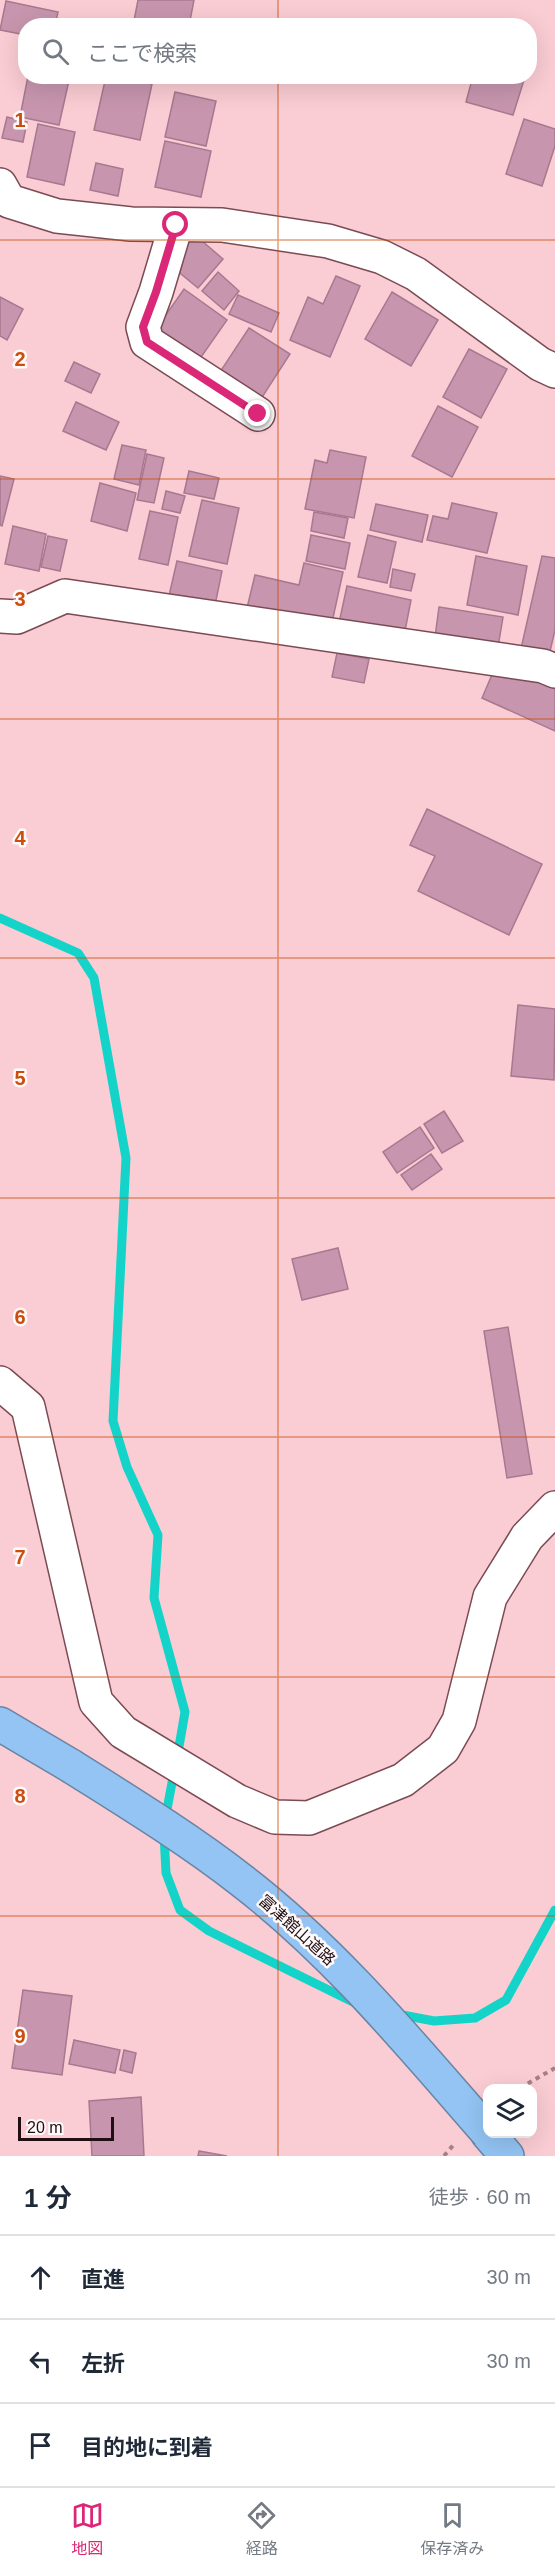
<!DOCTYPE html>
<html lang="ja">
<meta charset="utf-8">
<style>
:root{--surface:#fff;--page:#f6f6f7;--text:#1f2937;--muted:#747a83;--line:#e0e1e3;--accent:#db2777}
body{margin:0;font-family:Helvetica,"Noto Sans JP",sans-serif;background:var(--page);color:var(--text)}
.controls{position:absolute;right:18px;bottom:18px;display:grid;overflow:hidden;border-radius:12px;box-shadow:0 6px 24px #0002}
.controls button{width:54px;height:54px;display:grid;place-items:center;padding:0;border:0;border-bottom:2px solid var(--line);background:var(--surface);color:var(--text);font:30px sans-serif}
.scale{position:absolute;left:18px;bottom:15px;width:96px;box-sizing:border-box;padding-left:6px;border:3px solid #210e12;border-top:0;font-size:16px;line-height:21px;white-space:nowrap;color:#210e12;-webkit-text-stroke:4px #fff9f9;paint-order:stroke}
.stop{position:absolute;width:18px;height:18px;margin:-14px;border:4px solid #db2777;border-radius:50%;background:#fff}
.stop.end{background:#db2777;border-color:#fff;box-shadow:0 2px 6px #0008}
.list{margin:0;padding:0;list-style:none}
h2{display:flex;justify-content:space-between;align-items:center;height:78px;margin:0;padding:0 24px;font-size:26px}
h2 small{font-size:20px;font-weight:400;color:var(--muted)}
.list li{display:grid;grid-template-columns:39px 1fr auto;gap:18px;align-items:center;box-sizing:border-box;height:84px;padding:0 24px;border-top:2px solid var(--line)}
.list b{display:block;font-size:22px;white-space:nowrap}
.list em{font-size:20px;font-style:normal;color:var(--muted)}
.icon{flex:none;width:33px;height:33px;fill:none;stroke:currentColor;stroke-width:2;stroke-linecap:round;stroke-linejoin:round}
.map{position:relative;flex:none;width:555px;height:2156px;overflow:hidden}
.search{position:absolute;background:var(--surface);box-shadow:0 6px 24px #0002;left:18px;right:18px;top:18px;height:66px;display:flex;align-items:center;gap:15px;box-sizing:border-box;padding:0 21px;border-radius:24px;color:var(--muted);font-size:22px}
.sheet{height:330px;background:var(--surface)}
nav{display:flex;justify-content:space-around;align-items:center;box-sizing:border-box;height:84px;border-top:2px solid var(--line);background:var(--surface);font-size:16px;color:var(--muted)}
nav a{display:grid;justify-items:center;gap:3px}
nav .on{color:var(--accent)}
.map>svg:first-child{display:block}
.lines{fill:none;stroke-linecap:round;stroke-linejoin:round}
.stream{stroke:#14d4c9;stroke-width:9}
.building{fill:#c796ae;stroke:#a7788f;stroke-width:1.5}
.minor-casing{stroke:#7b4b54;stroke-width:36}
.highway-casing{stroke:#6b84a4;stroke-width:36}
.path{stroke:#a58187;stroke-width:4;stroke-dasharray:4.5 4.5;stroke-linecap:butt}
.minor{stroke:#fff;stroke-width:33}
.highway{stroke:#93c4f3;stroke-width:33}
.highway-bridge-casing{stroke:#6b84a4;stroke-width:36;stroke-linecap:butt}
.highway-bridge{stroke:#93c4f3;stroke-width:33}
.route{stroke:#db2777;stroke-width:8}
.grid{fill:none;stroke:#ca4e0d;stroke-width:1.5;stroke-opacity:0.55}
.labels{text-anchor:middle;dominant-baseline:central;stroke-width:5;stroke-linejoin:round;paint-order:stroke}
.street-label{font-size:16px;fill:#210e12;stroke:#fff9f9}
.grid-label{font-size:20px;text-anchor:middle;font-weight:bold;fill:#ca4e0d;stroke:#fff9f9;stroke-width:5;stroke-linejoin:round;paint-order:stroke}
</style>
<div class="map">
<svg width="555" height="2156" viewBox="0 0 555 2156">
<rect width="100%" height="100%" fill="#faccd3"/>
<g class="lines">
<g class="stream">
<polyline points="0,918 78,953 94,978 126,1158 113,1421 127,1467 158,1535 154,1598 185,1712 177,1758"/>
<polyline points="165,1820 174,1772"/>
<polyline points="164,1834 166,1873 180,1910 209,1931 355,2003"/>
<polyline points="397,2014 434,2021 475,2018 506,2000 555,1910"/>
</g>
</g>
<g class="building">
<polygon points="138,0 194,0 189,26 133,26"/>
<polygon points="6,1 58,12 55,26 26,26 26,35 0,30"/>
<polygon points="28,76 70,76 59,125 20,117"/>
<polygon points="106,76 152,84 140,140 94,130"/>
<polygon points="473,76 511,76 524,80 513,115 466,102"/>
<polygon points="175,92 216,101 206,146 165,137"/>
<polygon points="7,117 27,122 23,142 2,138"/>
<polygon points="524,119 555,129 555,146 542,186 506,174"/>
<polygon points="38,124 75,132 64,185 27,177"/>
<polygon points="165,141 211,151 201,197 155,187"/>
<polygon points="96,163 123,169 118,196 90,190"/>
<polygon points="195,235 223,259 198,288 170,265"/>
<polygon points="218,272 239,291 224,310 202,291"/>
<polygon points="336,276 360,286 330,357 290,340 308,297 323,304"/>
<polygon points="184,289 227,320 199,360 156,329"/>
<polygon points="392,292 438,320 411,366 365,339"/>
<polygon points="238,295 279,313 271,332 229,314"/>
<polygon points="0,297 23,309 7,340 0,336"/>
<polygon points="249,328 290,354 259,402 218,375"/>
<polygon points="469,349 507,369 481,418 443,397"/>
<polygon points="74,362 100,374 91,393 65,381"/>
<polygon points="76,402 119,422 106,450 63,431"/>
<polygon points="438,406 478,427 452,477 412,456"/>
<polygon points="122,445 146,450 139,485 114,479"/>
<polygon points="330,450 366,457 354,518 305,509 315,460 327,463"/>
<polygon points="147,454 164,458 154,503 137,500"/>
<polygon points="189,471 219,478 214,499 184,493"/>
<polygon points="0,476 14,479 2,526 0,525"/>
<polygon points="100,483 136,493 127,531 91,521"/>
<polygon points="166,491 185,496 180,513 162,509"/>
<polygon points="202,500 239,508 227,564 189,556"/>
<polygon points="452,503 497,513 487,553 427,540 433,516 448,519"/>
<polygon points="376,504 428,515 422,542 370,530"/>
<polygon points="150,511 178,517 168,565 139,559"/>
<polygon points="314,512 348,518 344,538 311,531"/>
<polygon points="13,526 46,534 39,571 5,564"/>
<polygon points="311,535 350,543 345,569 306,561"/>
<polygon points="368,535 396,542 387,583 358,577"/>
<polygon points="48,536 67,540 60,571 41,567"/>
<polygon points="476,556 527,566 518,615 467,605"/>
<polygon points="542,556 555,558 555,630 548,660 520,653"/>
<polygon points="177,561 222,571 214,610 168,600"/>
<polygon points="304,563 343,572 331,627 247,608 255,575 299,585"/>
<polygon points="393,569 415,574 411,591 390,587"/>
<polygon points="347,586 411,600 404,636 339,623"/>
<polygon points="439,607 503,617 498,647 435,637"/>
<polygon points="337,653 369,659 364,683 332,677"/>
<polygon points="497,663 555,689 555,731 482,698"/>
<polygon points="427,809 542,864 509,935 418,891 435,856 410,845"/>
<polygon points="518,1005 555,1009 554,1080 511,1076"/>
<polygon points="444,1111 463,1141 442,1153 424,1124"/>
<polygon points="420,1127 434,1148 397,1173 383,1152"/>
<polygon points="431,1154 442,1169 412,1190 401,1175"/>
<polygon points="338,1248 348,1289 302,1300 292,1259"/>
<polygon points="508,1327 532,1474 507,1478 484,1331"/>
<polygon points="23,1990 72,1996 62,2075 12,2068"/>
<polygon points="74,2040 120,2050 115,2073 69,2064"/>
<polygon points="124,2050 136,2053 132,2073 120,2070"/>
<polygon points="141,2097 144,2156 92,2156 89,2101"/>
<polygon points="199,2151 227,2156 198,2156"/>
</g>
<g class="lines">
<defs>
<g id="minor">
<polyline points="0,185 9,201 57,216 131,224 222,225 328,241 382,257 416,274 540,364 555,371"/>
<polyline points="176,225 156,292 143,327 147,342 258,414"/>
<polyline points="0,616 17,617 65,596 543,666 555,671"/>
<polyline points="0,1383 28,1407 96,1702 123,1732 237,1801 275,1817 309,1818 403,1780 443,1749 459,1721 490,1597 527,1537 555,1508"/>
</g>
<g id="highway">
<polyline points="0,1724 71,1766"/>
<polyline points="488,2134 507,2156"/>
</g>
</defs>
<use href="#minor" class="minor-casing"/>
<use href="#highway" class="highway-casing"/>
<g class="path">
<polyline points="520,2088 555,2068"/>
<polyline points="444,2156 455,2143"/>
</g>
<use href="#minor" class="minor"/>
<use href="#highway" class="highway"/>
<defs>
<path id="highway-bridge" d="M71,1766C128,1802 187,1838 241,1880C335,1952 411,2045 488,2133"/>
</defs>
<use href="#highway-bridge" class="highway-bridge-casing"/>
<use href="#highway-bridge" class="highway-bridge"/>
</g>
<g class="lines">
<polyline class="route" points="176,225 156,292 143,327 147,342 258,414"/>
</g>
<path class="grid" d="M278,0V26M278,76V2156M0,240H555M0,479H555M0,719H555M0,958H555M0,1198H555M0,1437H555M0,1677H555M0,1916H555"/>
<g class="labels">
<g class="street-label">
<text transform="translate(297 1930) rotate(42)">富津館山道路</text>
</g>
</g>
<g class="grid-label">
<text x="20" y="127">1</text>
<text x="20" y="366">2</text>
<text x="20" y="606">3</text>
<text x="20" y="845">4</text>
<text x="20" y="1085">5</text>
<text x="20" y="1324">6</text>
<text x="20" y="1564">7</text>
<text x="20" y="1803">8</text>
<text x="20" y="2043">9</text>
</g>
</svg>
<div class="controls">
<button><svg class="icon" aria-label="layers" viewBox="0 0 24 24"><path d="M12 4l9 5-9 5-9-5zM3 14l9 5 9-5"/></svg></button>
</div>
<div class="scale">20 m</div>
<div class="stop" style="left:176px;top:225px"></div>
<div class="stop end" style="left:258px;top:414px"></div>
<div class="search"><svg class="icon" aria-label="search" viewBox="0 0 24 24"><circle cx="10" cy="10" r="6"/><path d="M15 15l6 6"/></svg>ここで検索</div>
</div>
<section class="sheet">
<h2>1 分<small>徒歩 · 60 m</small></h2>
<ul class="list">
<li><svg class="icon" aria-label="ahead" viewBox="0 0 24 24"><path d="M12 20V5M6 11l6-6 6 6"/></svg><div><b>直進</b></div><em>30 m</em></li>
<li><svg class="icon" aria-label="left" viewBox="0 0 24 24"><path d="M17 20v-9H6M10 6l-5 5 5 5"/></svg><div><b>左折</b></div><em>30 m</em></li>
<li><svg class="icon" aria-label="arrive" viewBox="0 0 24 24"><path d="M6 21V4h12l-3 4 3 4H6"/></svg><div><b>目的地に到着</b></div></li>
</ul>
</section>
<nav>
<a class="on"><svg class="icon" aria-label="map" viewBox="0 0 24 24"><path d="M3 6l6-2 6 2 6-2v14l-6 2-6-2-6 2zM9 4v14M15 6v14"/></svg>地図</a>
<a><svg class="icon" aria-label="directions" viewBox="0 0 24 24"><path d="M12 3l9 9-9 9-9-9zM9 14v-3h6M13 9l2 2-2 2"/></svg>経路</a>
<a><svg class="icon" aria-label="saved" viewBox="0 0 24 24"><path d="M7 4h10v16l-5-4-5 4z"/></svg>保存済み</a>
</nav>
